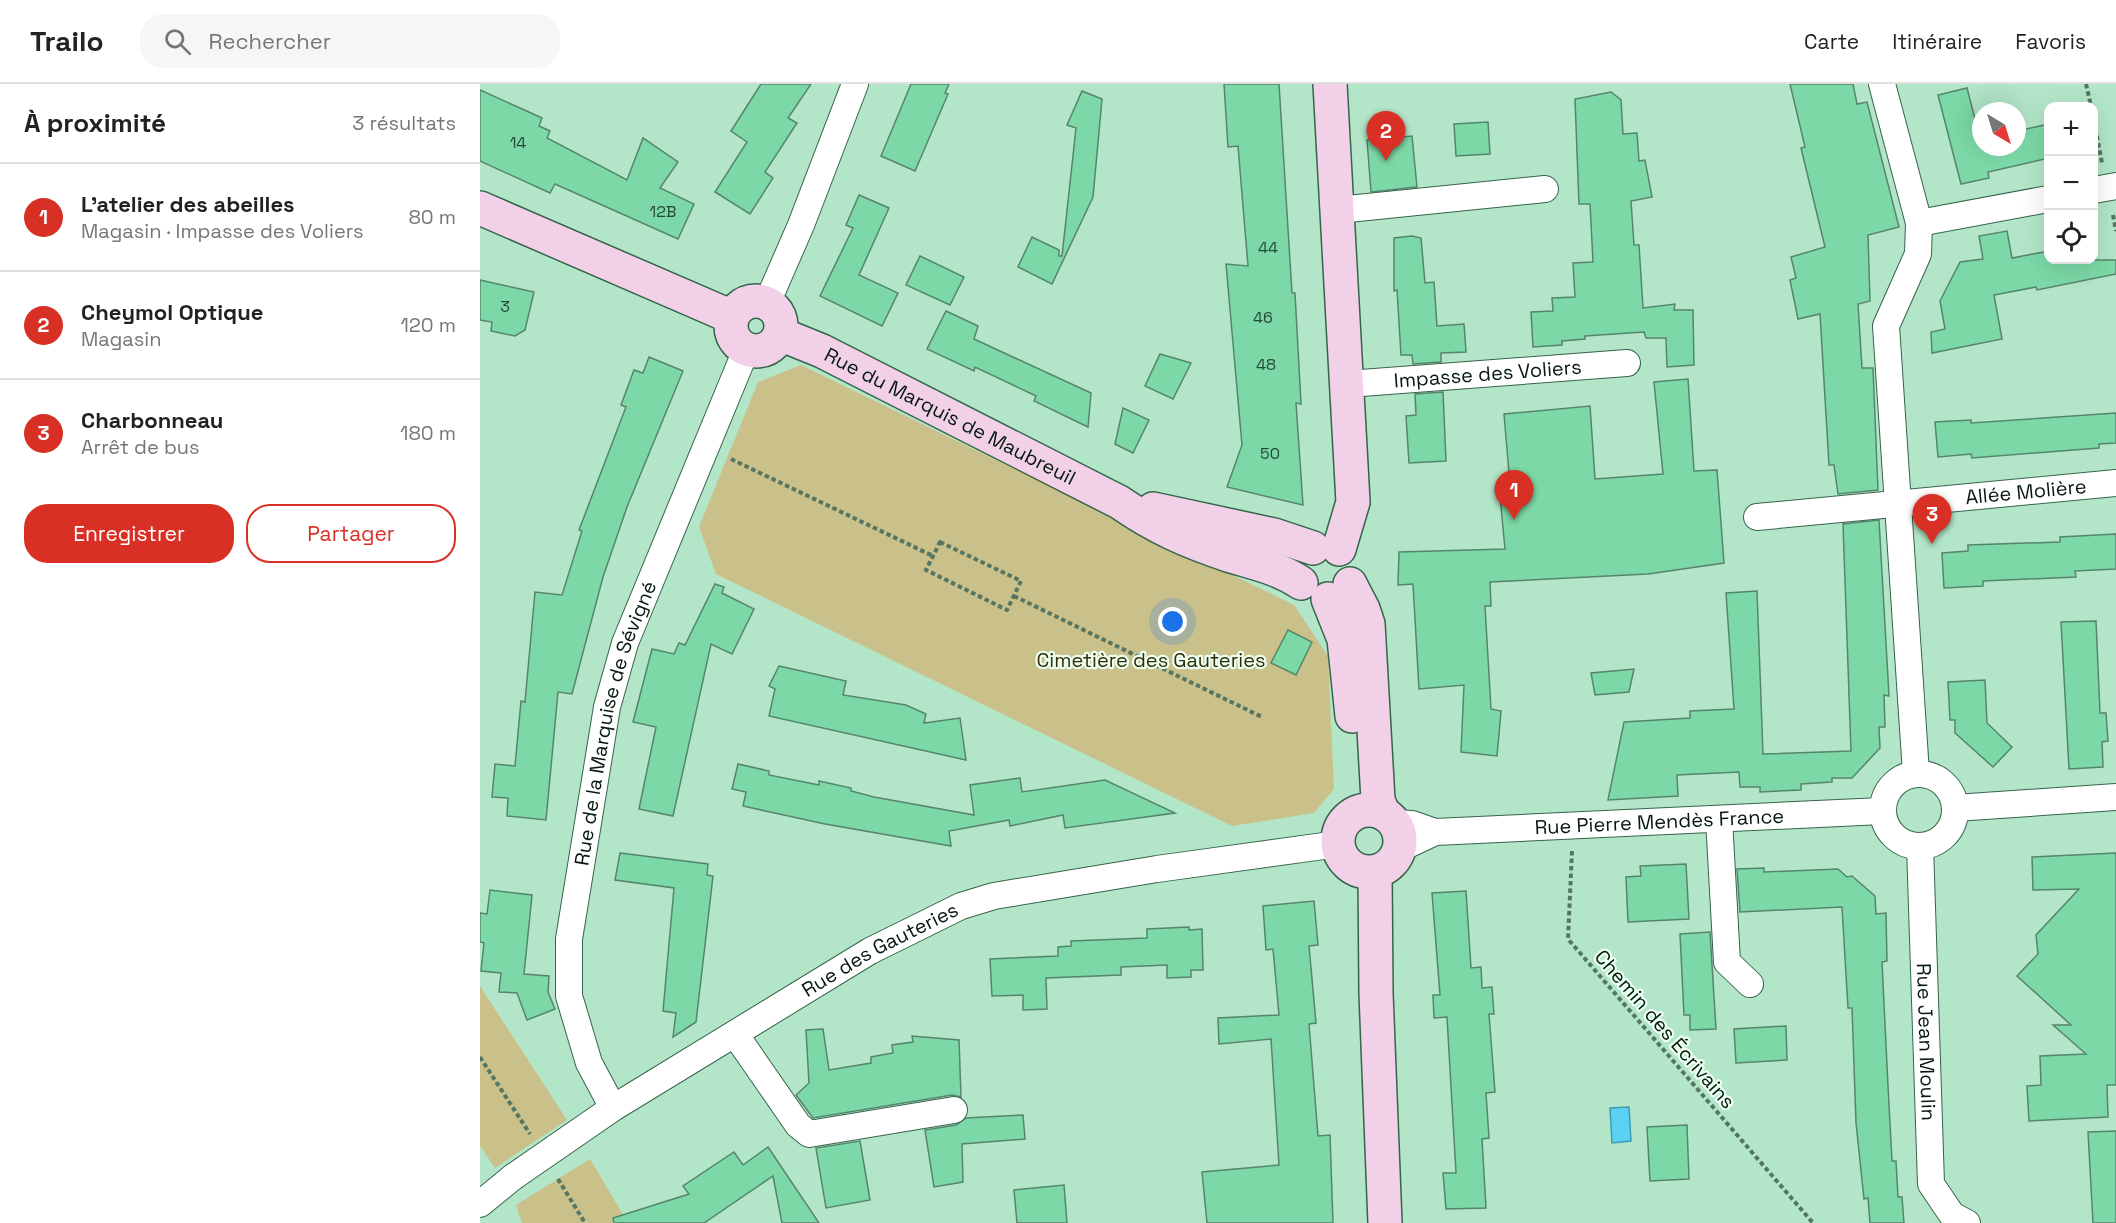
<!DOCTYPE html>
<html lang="fr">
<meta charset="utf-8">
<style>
:root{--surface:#fff;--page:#f6f6f6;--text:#222;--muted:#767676;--line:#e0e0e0;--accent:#d93025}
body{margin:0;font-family:"Space Grotesk",sans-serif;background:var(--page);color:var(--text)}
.controls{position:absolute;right:18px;top:18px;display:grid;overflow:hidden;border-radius:12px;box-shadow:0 6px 24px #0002}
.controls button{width:54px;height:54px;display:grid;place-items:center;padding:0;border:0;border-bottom:2px solid var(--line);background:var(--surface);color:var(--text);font:30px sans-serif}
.compass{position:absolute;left:1492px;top:18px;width:54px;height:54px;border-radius:50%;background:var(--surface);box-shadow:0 6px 24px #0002;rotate:142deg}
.you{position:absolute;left:693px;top:538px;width:21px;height:21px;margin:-15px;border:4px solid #fff;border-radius:50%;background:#1a73e8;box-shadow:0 0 0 9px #1a73e833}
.badge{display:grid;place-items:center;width:39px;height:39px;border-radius:50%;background:var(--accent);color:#fff;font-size:20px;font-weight:700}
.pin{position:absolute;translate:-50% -50px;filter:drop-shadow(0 2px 3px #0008)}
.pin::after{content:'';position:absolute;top:32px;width:21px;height:18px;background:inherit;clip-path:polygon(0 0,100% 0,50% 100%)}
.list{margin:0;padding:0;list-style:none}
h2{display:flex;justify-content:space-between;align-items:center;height:78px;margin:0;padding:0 24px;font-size:26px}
h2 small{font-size:20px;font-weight:400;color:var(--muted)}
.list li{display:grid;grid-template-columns:39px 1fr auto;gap:18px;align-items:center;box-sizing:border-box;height:108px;padding:0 24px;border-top:2px solid var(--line)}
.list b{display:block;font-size:22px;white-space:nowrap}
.list p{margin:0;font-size:20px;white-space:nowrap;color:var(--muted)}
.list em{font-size:20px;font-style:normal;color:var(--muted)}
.actions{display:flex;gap:12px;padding:18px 24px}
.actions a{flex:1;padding:14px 0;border:2px solid var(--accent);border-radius:24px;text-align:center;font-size:21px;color:var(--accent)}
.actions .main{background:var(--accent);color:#fff}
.icon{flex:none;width:33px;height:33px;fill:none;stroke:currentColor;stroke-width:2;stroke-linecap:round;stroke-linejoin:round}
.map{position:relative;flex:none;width:1636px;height:1139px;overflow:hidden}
header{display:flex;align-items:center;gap:36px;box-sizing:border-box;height:84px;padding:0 30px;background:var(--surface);border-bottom:2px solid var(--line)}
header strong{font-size:28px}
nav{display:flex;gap:33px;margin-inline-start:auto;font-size:21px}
.search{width:420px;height:54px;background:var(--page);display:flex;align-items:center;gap:15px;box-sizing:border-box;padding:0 21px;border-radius:24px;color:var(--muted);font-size:22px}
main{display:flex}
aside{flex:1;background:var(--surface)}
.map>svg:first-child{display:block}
.green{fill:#cac08a}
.water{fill:#5ad2f3;stroke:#419aaf;stroke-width:1.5}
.building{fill:#7cd9a7;stroke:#56856b;stroke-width:1.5}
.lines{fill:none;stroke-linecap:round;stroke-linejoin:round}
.street-casing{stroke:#35644b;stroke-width:28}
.secondary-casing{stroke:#35644b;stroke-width:36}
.path{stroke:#547663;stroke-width:4;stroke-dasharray:4.5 3;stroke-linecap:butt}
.street{stroke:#fff;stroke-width:26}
.secondary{stroke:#f1d0e8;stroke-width:33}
.street-bridge-casing{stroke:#35644b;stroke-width:28;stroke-linecap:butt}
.street-bridge{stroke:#fff;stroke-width:26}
.labels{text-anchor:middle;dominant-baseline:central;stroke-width:4.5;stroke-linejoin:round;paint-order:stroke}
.number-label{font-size:16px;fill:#244935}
.street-label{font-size:20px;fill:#06190f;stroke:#ebfff2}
.park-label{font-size:20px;fill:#352d04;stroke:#ebfff2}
</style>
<header>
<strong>Trailo</strong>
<div class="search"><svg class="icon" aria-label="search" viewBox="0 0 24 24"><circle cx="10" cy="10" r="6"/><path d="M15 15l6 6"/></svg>Rechercher</div>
<nav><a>Carte</a><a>Itinéraire</a><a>Favoris</a></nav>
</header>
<main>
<aside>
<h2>À proximité<small>3 résultats</small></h2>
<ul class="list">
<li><span class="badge">1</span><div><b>L'atelier des abeilles</b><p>Magasin · Impasse des Voliers</p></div><em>80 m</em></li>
<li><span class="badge">2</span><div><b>Cheymol Optique</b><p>Magasin</p></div><em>120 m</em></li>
<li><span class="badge">3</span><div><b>Charbonneau</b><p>Arrêt de bus</p></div><em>180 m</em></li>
</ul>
<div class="actions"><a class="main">Enregistrer</a><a>Partager</a></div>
</aside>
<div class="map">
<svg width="1636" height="1139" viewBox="0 0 1636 1139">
<rect width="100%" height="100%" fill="#b3e6c8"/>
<g class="green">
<polygon points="321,281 814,521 848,572 854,705 834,729 752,742 236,490 219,443 278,298"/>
<polygon points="0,902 87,1036 15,1084 0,1062"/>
<polygon points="110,1075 148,1139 42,1139 36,1121"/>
</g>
<polygon class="water" points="1149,1023 1151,1057 1132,1059 1130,1024"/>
<g class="building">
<polygon points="281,0 331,0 308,34 317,39 285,88 293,94 270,130 235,108 267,58 251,47"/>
<polygon points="431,0 469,0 465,9 468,10 435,87 401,72"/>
<polygon points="744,0 799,0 812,209 815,209 821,320 816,319 823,421 747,403 762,361 746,180 768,182 758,62 748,63"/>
<polygon points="1310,0 1373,0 1377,20 1387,18 1419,143 1388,151 1390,217 1378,220 1382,284 1393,284 1398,406 1358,410 1354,381 1349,381 1340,230 1318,235 1310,196 1316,194 1311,173 1345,163 1321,64 1325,63"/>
<polygon points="1487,4 1495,35 1499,35 1501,42 1501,63 1537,63 1537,47 1569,40 1569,74 1508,88 1509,94 1481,100 1458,11"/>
<polygon points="0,6 62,34 59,42 70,47 67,54 147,96 163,54 198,78 180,104 214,120 198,155 75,100 70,109 0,77"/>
<polygon points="602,7 622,15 613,113 572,200 538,183 552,153 579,166 579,172 582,172 596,44 587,41"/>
<polygon points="1131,8 1141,16 1143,50 1157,49 1159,77 1165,76 1172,113 1151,117 1154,161 1159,161 1163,224 1195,220 1194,226 1213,226 1214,281 1187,283 1186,254 1166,254 1164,248 1105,252 1105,255 1082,257 1082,261 1053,263 1051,228 1073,227 1072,214 1095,213 1093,179 1113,178 1110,120 1099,120 1095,15"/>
<polygon points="1008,38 1010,70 976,72 974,40"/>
<polygon points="932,52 937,103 891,108 887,56"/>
<polygon points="379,111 409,124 379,191 418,209 402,242 340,212 373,144 366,141"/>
<polygon points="1527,147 1532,174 1569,167 1569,176 1636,176 1636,190 1557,206 1556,203 1514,211 1522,255 1452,269 1451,248 1465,245 1460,217 1480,178 1503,175 1499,152"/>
<polygon points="932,152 941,154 945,199 954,198 957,242 984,240 986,268 961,269 961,278 933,280 932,271 921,271 917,206 914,207 914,154"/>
<polygon points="440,172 484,193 470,221 426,201"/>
<polygon points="0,196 54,208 45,246 35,252 11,247 12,238 0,236"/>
<polygon points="466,227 498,242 494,255 611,309 608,343 554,317 556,312 495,283 494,287 447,265"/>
<polygon points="680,270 711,279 693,315 665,302"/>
<polygon points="169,273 203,287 147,423 123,493 92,610 78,608 66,736 27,732 28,714 12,713 15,680 35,682 41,617 45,618 55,508 82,511 102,447 99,446 146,323 141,321 154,286 163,289"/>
<polygon points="1208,295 1214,387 1237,386 1244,479 1168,490 1010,498 1011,522 1005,522 1011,625 1021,627 1017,672 981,668 984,601 939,605 933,500 918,501 919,468 1025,465 1019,402 1030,401 1024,330 1110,322 1115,395 1183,390 1174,298"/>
<polygon points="963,308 966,377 929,379 926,332 936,331 935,310"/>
<polygon points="643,324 669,336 653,369 635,360"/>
<polygon points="1636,329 1636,359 1619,360 1619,364 1492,374 1491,370 1458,373 1455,338 1491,336 1491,339"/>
<polygon points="1399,436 1409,612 1404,611 1405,643 1399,643 1400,664 1372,694 1352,694 1352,698 1321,700 1321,706 1280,708 1280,703 1260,703 1259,688 1197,691 1198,712 1128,716 1144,638 1210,634 1210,627 1254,625 1246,509 1277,507 1283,670 1371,667 1363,440"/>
<polygon points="1636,450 1636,485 1595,487 1596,493 1503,497 1503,502 1464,504 1462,469 1488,467 1488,461 1580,458 1580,453"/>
<polygon points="235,500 244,503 242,509 274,525 252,570 231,560 193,732 159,725 176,643 153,638 172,565 194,570 199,559 205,561"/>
<polygon points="1616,537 1620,629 1626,629 1628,657 1622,658 1623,683 1589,685 1581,538"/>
<polygon points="808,546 832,558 816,591 791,579"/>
<polygon points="299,582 366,597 363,611 426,621 446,630 444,639 480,634 486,676 289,632 295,605 289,602"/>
<polygon points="1154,585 1149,608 1115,611 1111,589"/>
<polygon points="1505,596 1507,639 1532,663 1513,683 1475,649 1475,636 1470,636 1468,598"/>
<polygon points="258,680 289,687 289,691 339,701 339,697 371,704 371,707 394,713 494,731 490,701 540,694 542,708 625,696 695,729 585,744 583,731 530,742 529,736 469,747 471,762 345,740 263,722 266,708 252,705"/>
<polygon points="140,769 228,780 227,791 233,792 216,938 193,953 196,929 183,927 194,804 135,796"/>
<polygon points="1636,769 1636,1001 1627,1001 1628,1033 1549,1037 1547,1002 1561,1001 1560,972 1606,970 1573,941 1591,941 1537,892 1558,870 1556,851 1599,805 1553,806 1552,773"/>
<polygon points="1206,780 1209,835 1148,838 1146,793 1161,792 1160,782"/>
<polygon points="1284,784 1284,788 1358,785 1367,793 1372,792 1395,812 1396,830 1406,829 1407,877 1402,878 1408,1002 1412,1077 1416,1077 1418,1113 1422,1113 1424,1139 1390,1139 1388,1114 1384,1115 1376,1039 1372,924 1368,924 1362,823 1260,828 1257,785"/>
<polygon points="10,806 52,811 44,890 69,892 68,908 75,925 47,936 37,909 19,908 21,889 1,887 4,859 0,858 0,829 7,830"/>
<polygon points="986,807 991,884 1001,883 1002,904 1012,903 1014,930 1009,930 1015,1008 1006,1009 1009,1054 1002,1055 1006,1124 966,1125 963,1089 976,1089 967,933 954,934 953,911 960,911 952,809"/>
<polygon points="834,817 838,861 829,862 836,939 829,940 838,1052 850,1051 853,1139 727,1139 722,1088 799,1081 791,955 739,960 738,934 799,931 793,865 786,866 783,822"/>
<polygon points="709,843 709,846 722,845 723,886 711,886 711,893 687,894 687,881 641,883 641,891 566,894 567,925 543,926 543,911 512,912 510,875 578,872 578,863 591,862 591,857 667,854 667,845"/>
<polygon points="1230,848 1236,945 1210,946 1210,931 1204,931 1200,850"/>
<polygon points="1306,942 1307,976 1256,979 1254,945"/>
<polygon points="343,945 349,986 391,979 391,973 413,969 412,961 433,958 432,952 479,956 481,1013 472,1011 333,1034 316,1011 329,999 326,946"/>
<polygon points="543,1031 545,1055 482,1060 483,1098 454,1103 445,1046 476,1041 486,1034"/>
<polygon points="1207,1041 1209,1095 1170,1097 1167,1043"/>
<polygon points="1636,1047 1636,1139 1613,1139 1608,1048"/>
<polygon points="380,1057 390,1116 346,1124 336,1064"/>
<polygon points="288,1063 339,1139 302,1139 293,1092 224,1139 134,1139 133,1134 209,1110 203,1102 254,1068 263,1081"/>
<polygon points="584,1101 587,1139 537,1139 534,1106"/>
</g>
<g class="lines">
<defs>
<g id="street">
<polyline points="1402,0 1439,139 1438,170 1406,242 1436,689"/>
<polyline points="1614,106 1636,102"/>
<polyline points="858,126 1065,105"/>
<polyline points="1439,139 1568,115"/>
<polyline points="287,219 321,141 375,0"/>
<path id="s1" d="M868,300L1147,279"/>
<path id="s2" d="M1277,433L1636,399"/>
<circle cx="1439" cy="726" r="36"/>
<polyline points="1475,724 1636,713"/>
<polyline points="1239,735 1247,878 1270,900"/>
<path id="s3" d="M914,739L932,740L955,748L1402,727"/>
<path id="s4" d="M1440,762L1451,1100L1472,1131L1487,1139"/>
<polyline points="919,765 955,748"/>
<polyline points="255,950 318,1041 329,1050 474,1026"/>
<path id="s5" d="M133,1024L109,979L89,912V855L127,623L145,559L266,266"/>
<path id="s6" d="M75,1064L133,1024L390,867L481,822L514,812L677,785L858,760"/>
<polyline points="0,1120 33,1093"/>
</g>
<g id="secondary">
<polyline points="850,0 873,418 859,465"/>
<polyline points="0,124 252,233"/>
<circle cx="276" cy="242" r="25"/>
<path id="s7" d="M300,250L342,267L639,418C675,443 706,457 748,471C774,479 799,484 821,499"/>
<polyline points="673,425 794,451 833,464"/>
<polyline points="870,500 883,525 888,540 898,716 903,729"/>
<polyline points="848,515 864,555 872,632"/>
<circle cx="889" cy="757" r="31"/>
<polyline points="895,788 896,909 905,1139"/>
</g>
</defs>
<use href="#street" class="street-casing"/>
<use href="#secondary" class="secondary-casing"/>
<g class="path">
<polyline points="1606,0 1611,22"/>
<polyline points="1614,37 1622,79"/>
<polyline points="1633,131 1636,147"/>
<polyline points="251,375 453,472"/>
<polygon points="460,458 541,497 527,526 446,486"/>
<polyline points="534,512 782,633"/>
<polyline points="1092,767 1088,855 1333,1139"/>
<polyline points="0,973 50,1050"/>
<polyline points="78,1095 105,1139"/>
</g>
<use href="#street" class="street"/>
<use href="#secondary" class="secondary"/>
<defs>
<polyline id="street-bridge" points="33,1093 75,1064"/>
</defs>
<use href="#street-bridge" class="street-bridge-casing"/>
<use href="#street-bridge" class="street-bridge"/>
</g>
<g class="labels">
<g class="number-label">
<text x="38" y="58">14</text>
<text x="183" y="127">12B</text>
<text x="788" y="163">44</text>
<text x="25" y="222">3</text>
<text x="783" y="233">46</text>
<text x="786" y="280">48</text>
<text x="790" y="369">50</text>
</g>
<g class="street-label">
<text stroke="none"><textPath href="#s1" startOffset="140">Impasse des Voliers</textPath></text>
<text stroke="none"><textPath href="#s7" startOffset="189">Rue du Marquis de Maubreuil</textPath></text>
<text stroke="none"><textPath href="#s2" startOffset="270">Allée Molière</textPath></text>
<text stroke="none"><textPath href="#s5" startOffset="399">Rue de la Marquise de Sévigné</textPath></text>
<text stroke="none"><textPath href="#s3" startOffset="267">Rue Pierre Mendès France</textPath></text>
<text stroke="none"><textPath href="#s6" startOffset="381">Rue des Gauteries</textPath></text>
<text transform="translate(1185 945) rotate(49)">Chemin des Écrivains</text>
<text stroke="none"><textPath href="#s4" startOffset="196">Rue Jean Moulin</textPath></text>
</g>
<g class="park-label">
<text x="671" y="576">Cimetière des Gauteries</text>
</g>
</g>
</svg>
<div class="controls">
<button>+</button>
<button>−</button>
<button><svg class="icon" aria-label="locate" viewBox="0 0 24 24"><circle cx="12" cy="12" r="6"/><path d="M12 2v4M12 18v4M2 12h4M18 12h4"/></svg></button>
</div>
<svg class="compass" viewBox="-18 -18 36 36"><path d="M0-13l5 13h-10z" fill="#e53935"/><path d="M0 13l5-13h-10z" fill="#767676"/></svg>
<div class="you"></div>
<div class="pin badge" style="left:1034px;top:436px">1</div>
<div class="pin badge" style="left:906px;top:77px">2</div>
<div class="pin badge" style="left:1452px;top:460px">3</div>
</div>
</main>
